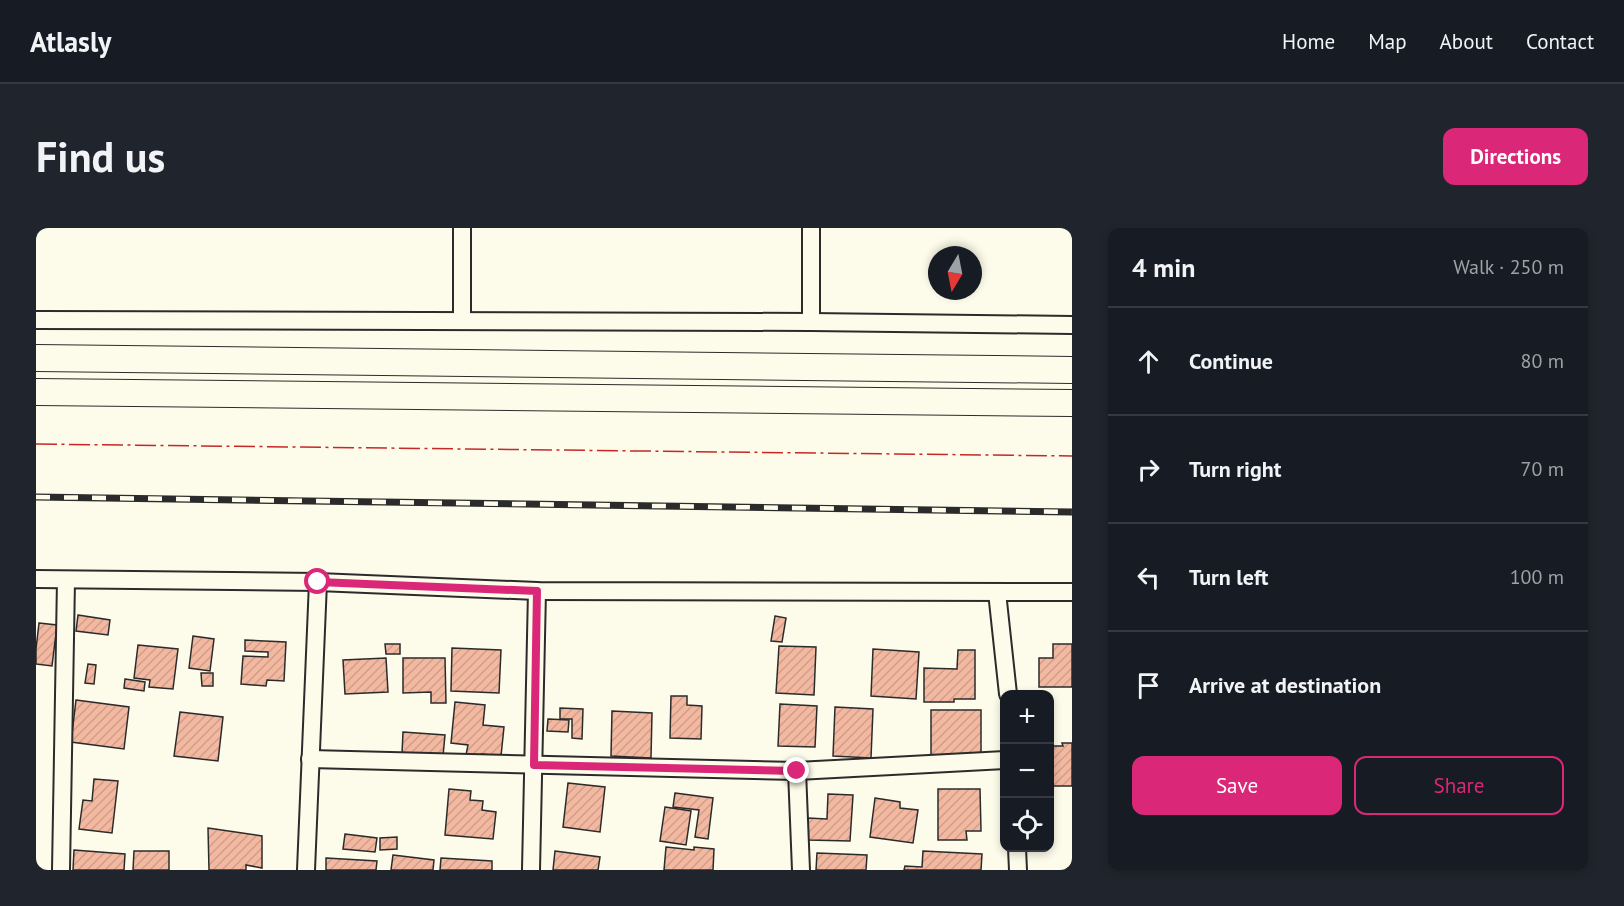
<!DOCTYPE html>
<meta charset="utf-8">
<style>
:root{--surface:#171b24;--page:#20242c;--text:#f1f3f6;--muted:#9ea1a6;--line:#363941;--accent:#db2777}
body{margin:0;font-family:"PT Sans",sans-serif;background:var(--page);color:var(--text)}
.controls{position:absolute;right:18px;bottom:18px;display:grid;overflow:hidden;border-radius:12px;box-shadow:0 3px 9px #0003}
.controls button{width:54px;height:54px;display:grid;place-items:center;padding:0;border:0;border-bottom:2px solid var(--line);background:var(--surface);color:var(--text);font:30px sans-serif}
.compass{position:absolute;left:892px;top:18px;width:54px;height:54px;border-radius:50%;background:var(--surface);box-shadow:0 3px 9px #0003;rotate:190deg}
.stop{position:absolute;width:18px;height:18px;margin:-14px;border:4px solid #db2777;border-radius:50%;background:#fff}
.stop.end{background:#db2777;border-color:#fff;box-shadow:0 2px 6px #0008}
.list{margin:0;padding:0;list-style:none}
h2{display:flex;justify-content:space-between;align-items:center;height:78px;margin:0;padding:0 24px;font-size:26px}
h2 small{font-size:20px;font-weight:400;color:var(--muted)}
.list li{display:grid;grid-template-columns:39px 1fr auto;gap:18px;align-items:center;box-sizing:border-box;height:108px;padding:0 24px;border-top:2px solid var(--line)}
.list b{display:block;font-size:22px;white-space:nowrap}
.list em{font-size:20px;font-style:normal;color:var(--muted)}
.actions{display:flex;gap:12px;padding:18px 24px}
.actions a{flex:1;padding:14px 0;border:2px solid var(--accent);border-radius:12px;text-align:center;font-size:21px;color:var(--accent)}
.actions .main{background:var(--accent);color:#fff}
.icon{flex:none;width:33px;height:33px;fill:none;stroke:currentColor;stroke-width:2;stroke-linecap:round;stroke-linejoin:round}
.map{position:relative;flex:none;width:1036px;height:642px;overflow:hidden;border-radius:12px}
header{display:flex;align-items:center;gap:36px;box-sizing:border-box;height:84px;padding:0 30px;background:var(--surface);border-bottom:2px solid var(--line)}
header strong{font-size:28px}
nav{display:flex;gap:33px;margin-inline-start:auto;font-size:21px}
.intro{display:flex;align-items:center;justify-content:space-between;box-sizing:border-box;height:144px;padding:0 36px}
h1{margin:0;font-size:42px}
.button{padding:15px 27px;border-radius:12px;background:var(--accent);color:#fff;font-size:21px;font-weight:700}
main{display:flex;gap:36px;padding:0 36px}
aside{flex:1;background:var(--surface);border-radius:12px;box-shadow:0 3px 9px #0003}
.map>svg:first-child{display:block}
.building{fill:url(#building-hatch);stroke:#2b2b2b;stroke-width:1.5}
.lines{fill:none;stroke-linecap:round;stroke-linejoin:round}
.minor-casing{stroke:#2b2b2b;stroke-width:20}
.primary-casing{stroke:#2b2b2b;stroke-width:28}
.minor{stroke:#fdfbea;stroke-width:16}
.primary{stroke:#fdfbea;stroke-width:26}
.rail-casing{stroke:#2b2b2b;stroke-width:7}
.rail{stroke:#fdfbea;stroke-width:4.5;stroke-dasharray:14;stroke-linecap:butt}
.power{stroke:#c62828;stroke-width:1.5;stroke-dasharray:21 4.5 3 4.5;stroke-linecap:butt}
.route{stroke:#db2777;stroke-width:8}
</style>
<header>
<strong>Atlasly</strong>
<nav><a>Home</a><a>Map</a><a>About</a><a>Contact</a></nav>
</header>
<div class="intro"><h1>Find us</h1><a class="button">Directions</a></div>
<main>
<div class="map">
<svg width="1036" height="642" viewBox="0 0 1036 642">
<defs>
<pattern id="building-hatch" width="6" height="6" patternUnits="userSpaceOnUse" patternTransform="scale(1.5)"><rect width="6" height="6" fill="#f2b8a0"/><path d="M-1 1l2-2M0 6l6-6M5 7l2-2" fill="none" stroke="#d09e8a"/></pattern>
</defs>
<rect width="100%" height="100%" fill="#fdfbea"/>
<g class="building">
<polygon points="42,387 74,392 72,407 40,403"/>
<polygon points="739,388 750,390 746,414 735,413"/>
<polygon points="3,395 21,397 16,438 0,436 0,421"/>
<polygon points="157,408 178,411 174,443 153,440"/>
<polygon points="209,412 250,414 248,453 231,452 230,458 205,456 207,428 232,429 232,424 209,423"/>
<polygon points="349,416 364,416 364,426 350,426"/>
<polygon points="1017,416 1036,416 1036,459 1003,459 1003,430 1017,430"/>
<polygon points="102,417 142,421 137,461 113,459 114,452 98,450"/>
<polygon points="743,418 780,419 778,467 740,465"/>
<polygon points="416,420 465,422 463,465 415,463"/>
<polygon points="837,421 883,424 880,471 835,468"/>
<polygon points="922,422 939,422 939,471 918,471 918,474 888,474 888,440 921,441"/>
<polygon points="350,430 352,464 309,466 307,432"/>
<polygon points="367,430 409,430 410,475 395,475 395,464 367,465"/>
<polygon points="52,436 60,437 58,456 49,455"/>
<polygon points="165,445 177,445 177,458 166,458"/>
<polygon points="89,451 109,454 108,463 88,460"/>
<polygon points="635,468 651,468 651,477 666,478 665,511 634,510"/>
<polygon points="40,472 93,479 88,521 35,514"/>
<polygon points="419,474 449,477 447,497 468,499 465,528 445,526 444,528 430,527 432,517 415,515"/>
<polygon points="744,476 781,478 779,519 742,518"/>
<polygon points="799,479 837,481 835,530 797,528"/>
<polygon points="524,480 547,481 546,511 536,510 536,491 524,491"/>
<rect x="895" y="482" width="50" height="50"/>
<polygon points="576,483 616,485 615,530 575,528"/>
<polygon points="144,484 187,489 182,533 138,528"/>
<polygon points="512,491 533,492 532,504 511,503"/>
<polygon points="367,504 409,507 407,528 366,526"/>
<polygon points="1026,515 1036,515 1036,558 1014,558 1014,518 1027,518"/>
<polygon points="58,551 82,553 76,605 43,601 47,572 56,573"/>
<polygon points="532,555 569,559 564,604 527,599"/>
<polygon points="413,561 435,563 434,572 447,573 446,582 460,584 457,611 409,607"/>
<polygon points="902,561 944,561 945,603 930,603 931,612 902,612"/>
<polygon points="639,565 677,570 672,611 659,609 663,582 637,579"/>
<polygon points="792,566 817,567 814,613 772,612 772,590 791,591"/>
<polygon points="839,570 864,574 864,580 882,582 877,615 834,609"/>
<polygon points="629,579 655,583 650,617 624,613"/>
<polygon points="172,600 226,608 226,640 210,637 210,642 173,642"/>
<polygon points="309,606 341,610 339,624 307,621"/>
<polygon points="361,609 361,621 344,622 344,610"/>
<polygon points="630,619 658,622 658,619 678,621 677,642 628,642"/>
<polygon points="38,622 89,626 88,642 37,642"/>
<polygon points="98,623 133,623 133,642 97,642"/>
<polygon points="519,623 564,629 562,642 517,642"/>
<polygon points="887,623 946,626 945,642 868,642 869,638 886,639"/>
<polygon points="781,625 831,627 830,642 780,642"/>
<polygon points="357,627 398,632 397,642 355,642"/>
<polygon points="290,630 341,633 340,642 290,642"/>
<polygon points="405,630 456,633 456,642 404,642"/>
</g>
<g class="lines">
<defs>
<g id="minor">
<polyline points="0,92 775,94 1036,97"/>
<polyline points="426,93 426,0"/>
<polyline points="775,94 775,0"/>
<polyline points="0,351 282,354 501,363 1036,364"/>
<polyline points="961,364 972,466"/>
<polyline points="274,531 761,543 969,532"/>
<polyline points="761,543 765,642"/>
<polyline points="981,620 982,642"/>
<polyline points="25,642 30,352"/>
<polyline points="270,642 282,354"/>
<polyline points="495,642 501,363"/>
</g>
<g id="primary">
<polyline points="0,130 1036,142"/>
<polyline points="0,164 1036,175"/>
</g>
</defs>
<use href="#minor" class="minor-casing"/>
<use href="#primary" class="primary-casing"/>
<use href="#minor" class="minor"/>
<use href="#primary" class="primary"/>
<defs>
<polyline id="rail" points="0,269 1036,284"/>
</defs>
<use href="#rail" class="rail-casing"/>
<use href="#rail" class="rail"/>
<polyline class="power" points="0,216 1036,228"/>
</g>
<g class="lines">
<polyline class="route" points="282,354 501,363 498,537 761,543"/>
</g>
</svg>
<div class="controls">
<button>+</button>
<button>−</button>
<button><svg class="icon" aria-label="locate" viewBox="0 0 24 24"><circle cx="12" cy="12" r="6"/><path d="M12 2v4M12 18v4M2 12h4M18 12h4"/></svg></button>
</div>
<svg class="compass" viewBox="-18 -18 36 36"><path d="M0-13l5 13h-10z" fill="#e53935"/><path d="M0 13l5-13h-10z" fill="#9ea1a6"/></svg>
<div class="stop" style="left:282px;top:354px"></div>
<div class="stop end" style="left:761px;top:543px"></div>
</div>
<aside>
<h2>4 min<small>Walk · 250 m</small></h2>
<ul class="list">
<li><svg class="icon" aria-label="ahead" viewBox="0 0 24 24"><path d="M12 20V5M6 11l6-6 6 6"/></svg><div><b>Continue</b></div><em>80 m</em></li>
<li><svg class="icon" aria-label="right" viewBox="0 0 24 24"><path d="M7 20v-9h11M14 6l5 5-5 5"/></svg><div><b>Turn right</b></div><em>70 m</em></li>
<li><svg class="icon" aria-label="left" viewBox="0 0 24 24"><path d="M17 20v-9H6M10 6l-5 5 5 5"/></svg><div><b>Turn left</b></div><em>100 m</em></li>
<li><svg class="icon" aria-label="arrive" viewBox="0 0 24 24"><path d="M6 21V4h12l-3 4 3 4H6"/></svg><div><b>Arrive at destination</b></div></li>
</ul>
<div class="actions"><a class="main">Save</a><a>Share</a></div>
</aside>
</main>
